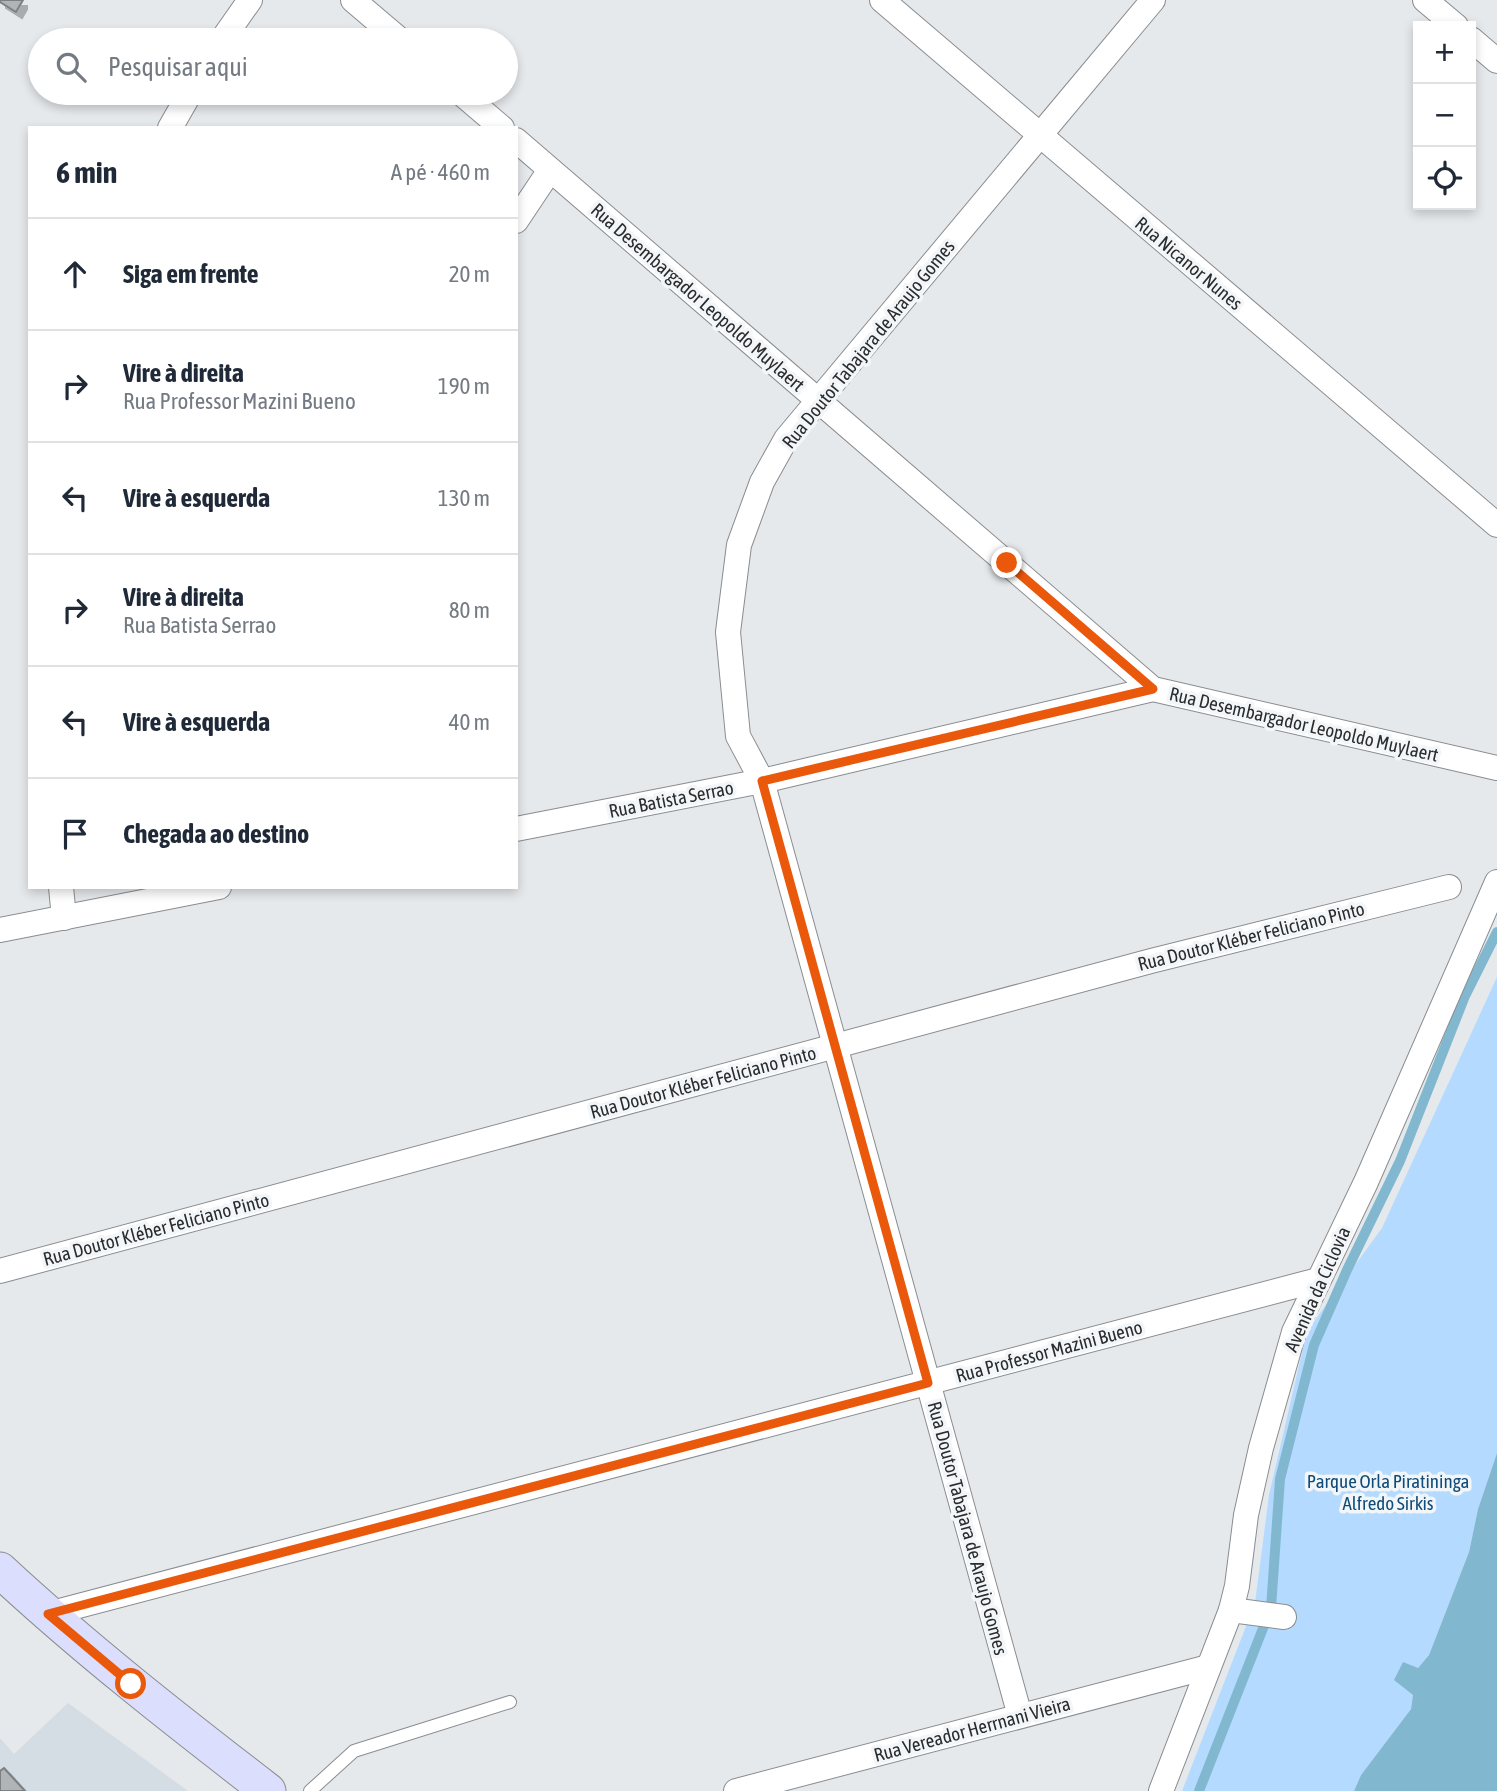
<!DOCTYPE html>
<html lang="pt">
<meta charset="utf-8">
<style>
:root{--surface:#fff;--page:#f6f6f7;--text:#1f2937;--muted:#747a83;--line:#e0e1e3}
body{margin:0;font-family:"Asap Condensed",sans-serif;background:var(--page);color:var(--text)}
.controls{position:absolute;right:21px;top:21px;display:grid;overflow:hidden;border-radius:0px;box-shadow:0 4px 10px #0003}
.controls button{width:63px;height:63px;display:grid;place-items:center;padding:0;border:0;border-bottom:2px solid var(--line);background:var(--surface);color:var(--text);font:35px sans-serif}
.stop{position:absolute;width:21px;height:21px;margin:-16px;border:5px solid #ea580c;border-radius:50%;background:#fff}
.stop.end{background:#ea580c;border-color:#fff;box-shadow:0 2px 7px #0008}
.list{margin:0;padding:0;list-style:none}
h2{display:flex;justify-content:space-between;align-items:center;height:91px;margin:0;padding:0 28px;font-size:30px}
h2 small{font-size:23px;font-weight:400;color:var(--muted)}
.list li{display:grid;grid-template-columns:46px 1fr auto;gap:21px;align-items:center;box-sizing:border-box;height:112px;padding:0 28px;border-top:2px solid var(--line)}
.list b{display:block;font-size:26px;white-space:nowrap}
.list p{margin:0;font-size:23px;white-space:nowrap;color:var(--muted)}
.list em{font-size:23px;font-style:normal;color:var(--muted)}
.icon{flex:none;width:38px;height:38px;fill:none;stroke:currentColor;stroke-width:2;stroke-linecap:round;stroke-linejoin:round}
.map{position:relative;flex:none;width:1497px;height:1791px;overflow:hidden}
.search{position:absolute;background:var(--surface);box-shadow:0 4px 10px #0003;left:28px;top:28px;width:490px;height:77px;display:flex;align-items:center;gap:18px;box-sizing:border-box;padding:0 24px;border-radius:38px;color:var(--muted);font-size:26px}
.panel{position:absolute;background:var(--surface);box-shadow:0 4px 10px #0003;left:28px;top:126px;width:490px;height:763px;border-radius:0px}
.map>svg:first-child{display:block}
.built{fill:#d4dce4}
.green{fill:#b4dbff}
.water{fill:#82b8cf}
.lines{fill:none;stroke-linecap:round;stroke-linejoin:round}
.stream{stroke:#82b8cf;stroke-width:10}
.building{fill:#b1b4b7;stroke:#7d8082;stroke-width:2;filter:url(#shadow)}
.service-casing{stroke:#8a8d90;stroke-width:14}
.minor-casing{stroke:#8a8d90;stroke-width:26}
.secondary-casing{stroke:#8a8d90;stroke-width:37}
.service{stroke:#fff;stroke-width:12}
.minor{stroke:#fff;stroke-width:24}
.secondary{stroke:#dbdefc;stroke-width:35}
.route{stroke:#ea580c;stroke-width:9}
.labels{text-anchor:middle;dominant-baseline:central;stroke-width:7;stroke-linejoin:round;paint-order:stroke}
.street-label{font-size:19px;fill:#2b2c2e;stroke:#f3f6f9}
.park-label{font-size:19px;fill:#104c79;stroke:#f3f6f9}
</style>
<div class="map">
<svg width="1497" height="1791" viewBox="0 0 1497 1791">
<defs>
<filter id="shadow"><feDropShadow dx="6" dy="6" stdDeviation="0" flood-color="#0004"/></filter>
</defs>
<rect width="100%" height="100%" fill="#e6e9ec"/>
<polygon class="built" points="68,1703 188,1791 0,1791 0,1738 14,1754"/>
<polygon class="green" points="1497,977 1497,1453 1478,1509 1469,1552 1429,1655 1418,1668 1411,1709 1361,1775 1354,1791 1182,1791 1255,1603 1269,1495 1307,1331 1382,1228"/>
<polygon class="water" points="1497,1453 1497,1791 1354,1791 1361,1775 1411,1709 1413,1695 1394,1680 1403,1662 1418,1668 1429,1655 1469,1552 1478,1509"/>
<g class="lines">
<polyline class="stream" points="1199,1791 1271,1608 1280,1479 1314,1345 1347,1270 1400,1161 1465,996 1497,932"/>
</g>
<g class="building">
<polygon points="0,0 23,0 16,12 0,2"/>
<polygon points="4,1768 25,1791 0,1791 0,1771"/>
</g>
<g class="lines">
<defs>
<polyline id="service" points="310,1791 354,1751 510,1702"/>
<g id="minor">
<polyline points="353,0 400,40"/>
<polyline points="882,0 1497,525"/>
<polyline points="1425,0 1456,26"/>
<polyline points="1471,39 1497,61"/>
<polyline points="222,40 250,0"/>
<polyline points="461,93 502,128"/>
<polyline points="170,128 190,93"/>
<polyline points="516,140 1153,689 1497,768"/>
<polyline points="516,221 550,170"/>
<polyline points="516,829 762,781 1153,689"/>
<polyline points="61,887 64,918"/>
<polyline points="0,930 219,887"/>
<polyline points="0,1271 1151,961 1449,887"/>
<polyline points="1231,1610 1284,1617"/>
<polyline points="48,1614 1318,1280"/>
<polyline points="1020,1716 762,781 738,736 728,632 739,545 762,482 786,439 1153,0"/>
<polyline points="736,1791 1208,1667"/>
<polyline points="1161,1791 1231,1610 1237,1586 1246,1515 1261,1448 1294,1332 1366,1182 1497,882"/>
</g>
<path id="secondary" d="M0,1570C85,1649 176,1720 268,1791"/>
</defs>
<use href="#service" class="service-casing"/>
<use href="#minor" class="minor-casing"/>
<use href="#secondary" class="secondary-casing"/>
<use href="#service" class="service"/>
<use href="#minor" class="minor"/>
<use href="#secondary" class="secondary"/>
</g>
<g class="lines">
<polyline class="route" points="131,1684 48,1614 928,1383 762,781 1153,689 1007,563"/>
</g>
<g class="labels">
<g class="street-label">
<text transform="translate(1189 263) rotate(40)">Rua Nicanor Nunes</text>
<text transform="translate(698 297) rotate(41)">Rua Desembargador Leopoldo Muylaert</text>
<text transform="translate(868 344) rotate(-51)">Rua Doutor Tabajara de Araujo Gomes</text>
<text transform="translate(1304 724) rotate(13)">Rua Desembargador Leopoldo Muylaert</text>
<text transform="translate(671 799) rotate(-11)">Rua Batista Serrao</text>
<text transform="translate(1251 936) rotate(-14)">Rua Doutor Kléber Feliciano Pinto</text>
<text transform="translate(703 1082) rotate(-15)">Rua Doutor Kléber Feliciano Pinto</text>
<text transform="translate(156 1229) rotate(-15)">Rua Doutor Kléber Feliciano Pinto</text>
<text transform="translate(1317 1289) rotate(-66)">Avenida da Ciclovia</text>
<text transform="translate(1049 1351) rotate(-15)">Rua Professor Mazini Bueno</text>
<text transform="translate(968 1528) rotate(75)">Rua Doutor Tabajara de Araujo Gomes</text>
<text transform="translate(972 1729) rotate(-15)">Rua Vereador Herrnani Vieira</text>
</g>
<g class="park-label">
<text x="1388" y="1481">Parque Orla Piratininga<tspan x="1388" dy="22">Alfredo Sirkis</tspan></text>
</g>
</g>
</svg>
<div class="controls">
<button>+</button>
<button>−</button>
<button><svg class="icon" aria-label="locate" viewBox="0 0 24 24"><circle cx="12" cy="12" r="6"/><path d="M12 2v4M12 18v4M2 12h4M18 12h4"/></svg></button>
</div>
<div class="stop" style="left:131px;top:1684px"></div>
<div class="stop end" style="left:1007px;top:563px"></div>
<div class="search"><svg class="icon" aria-label="search" viewBox="0 0 24 24"><circle cx="10" cy="10" r="6"/><path d="M15 15l6 6"/></svg>Pesquisar aqui</div>
<section class="panel">
<h2>6 min<small>A pé · 460 m</small></h2>
<ul class="list">
<li><svg class="icon" aria-label="ahead" viewBox="0 0 24 24"><path d="M12 20V5M6 11l6-6 6 6"/></svg><div><b>Siga em frente</b></div><em>20 m</em></li>
<li><svg class="icon" aria-label="right" viewBox="0 0 24 24"><path d="M7 20v-9h11M14 6l5 5-5 5"/></svg><div><b>Vire à direita</b><p>Rua Professor Mazini Bueno</p></div><em>190 m</em></li>
<li><svg class="icon" aria-label="left" viewBox="0 0 24 24"><path d="M17 20v-9H6M10 6l-5 5 5 5"/></svg><div><b>Vire à esquerda</b></div><em>130 m</em></li>
<li><svg class="icon" aria-label="right" viewBox="0 0 24 24"><path d="M7 20v-9h11M14 6l5 5-5 5"/></svg><div><b>Vire à direita</b><p>Rua Batista Serrao</p></div><em>80 m</em></li>
<li><svg class="icon" aria-label="left" viewBox="0 0 24 24"><path d="M17 20v-9H6M10 6l-5 5 5 5"/></svg><div><b>Vire à esquerda</b></div><em>40 m</em></li>
<li><svg class="icon" aria-label="arrive" viewBox="0 0 24 24"><path d="M6 21V4h12l-3 4 3 4H6"/></svg><div><b>Chegada ao destino</b></div></li>
</ul>
</section>
</div>
